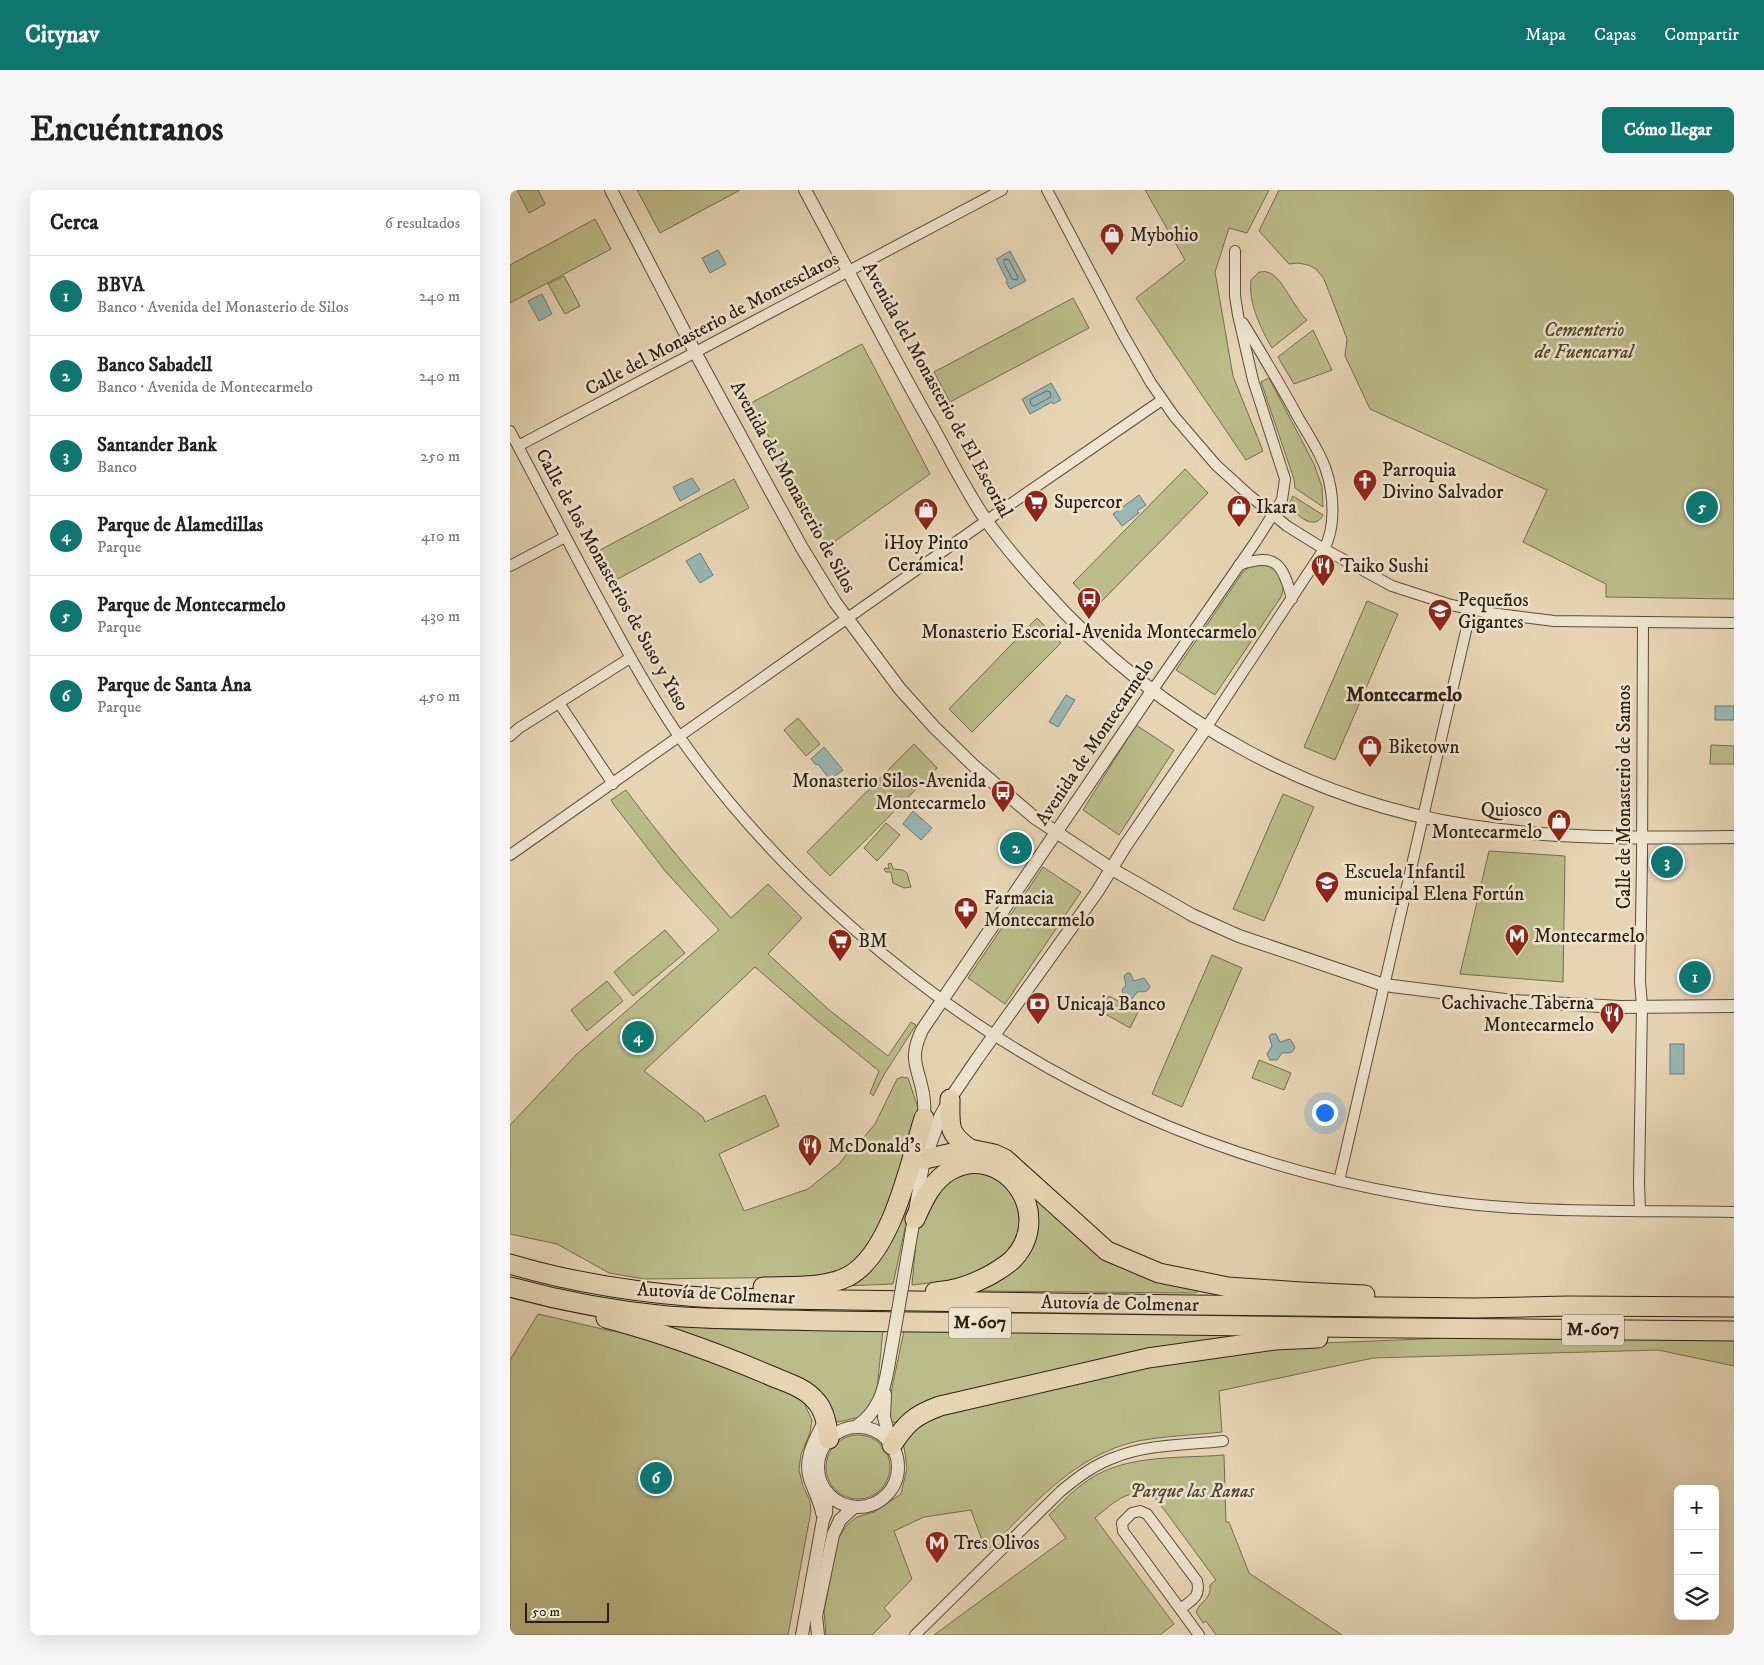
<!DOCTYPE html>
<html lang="es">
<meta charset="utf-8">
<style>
:root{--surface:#fff;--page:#f6f6f6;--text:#222;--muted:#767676;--line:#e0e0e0;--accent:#0f766e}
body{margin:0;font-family:"IM FELL DW Pica",serif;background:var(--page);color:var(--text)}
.controls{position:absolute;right:15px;bottom:15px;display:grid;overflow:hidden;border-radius:8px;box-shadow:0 5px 20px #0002}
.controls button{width:45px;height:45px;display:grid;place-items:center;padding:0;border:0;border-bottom:1px solid var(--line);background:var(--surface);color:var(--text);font:25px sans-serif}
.scale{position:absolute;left:15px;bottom:12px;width:84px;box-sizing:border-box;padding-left:5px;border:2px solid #2c2014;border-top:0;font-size:14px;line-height:18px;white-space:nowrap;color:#2c2014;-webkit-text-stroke:4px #efe4ce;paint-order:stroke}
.you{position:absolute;left:814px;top:922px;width:18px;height:18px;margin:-12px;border:4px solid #fff;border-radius:50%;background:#1a73e8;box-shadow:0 0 0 8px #1a73e833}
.badge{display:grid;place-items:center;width:32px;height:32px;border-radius:50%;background:var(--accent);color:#fff;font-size:16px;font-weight:700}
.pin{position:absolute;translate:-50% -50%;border:2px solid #fff;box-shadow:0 1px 5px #0006}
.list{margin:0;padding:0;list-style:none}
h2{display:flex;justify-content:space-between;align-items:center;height:65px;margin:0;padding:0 20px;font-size:21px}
h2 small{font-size:16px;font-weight:400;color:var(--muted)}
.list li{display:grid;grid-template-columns:32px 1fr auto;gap:15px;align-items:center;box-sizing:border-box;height:80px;padding:0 20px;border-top:1px solid var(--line)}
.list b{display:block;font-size:19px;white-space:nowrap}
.list p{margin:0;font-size:16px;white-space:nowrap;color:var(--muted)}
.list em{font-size:16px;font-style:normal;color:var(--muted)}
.icon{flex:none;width:28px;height:28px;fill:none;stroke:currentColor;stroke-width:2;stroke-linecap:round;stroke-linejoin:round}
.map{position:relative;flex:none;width:1224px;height:1445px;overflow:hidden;border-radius:8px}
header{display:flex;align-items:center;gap:30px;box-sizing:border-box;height:70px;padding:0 25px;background:var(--accent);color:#fff}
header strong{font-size:24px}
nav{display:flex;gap:28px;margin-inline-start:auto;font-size:18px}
.intro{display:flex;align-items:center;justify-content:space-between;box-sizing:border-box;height:120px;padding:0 30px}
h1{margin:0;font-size:35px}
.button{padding:12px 22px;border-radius:8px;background:var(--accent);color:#fff;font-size:18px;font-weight:700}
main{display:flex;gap:30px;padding:0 30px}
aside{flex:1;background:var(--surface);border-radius:8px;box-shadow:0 5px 20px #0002}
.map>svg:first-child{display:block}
.green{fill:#bbbc89;stroke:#746e4e}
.water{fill:#98b7b5;stroke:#6d7b75}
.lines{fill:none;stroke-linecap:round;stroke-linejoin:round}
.shore{stroke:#626c64;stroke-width:1}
.minor-casing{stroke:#5a4d3c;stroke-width:12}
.tertiary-casing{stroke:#5a4d3c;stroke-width:14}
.motorway-casing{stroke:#2c2014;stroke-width:21}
.minor{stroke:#efe4ce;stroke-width:10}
.tertiary{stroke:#efe4ce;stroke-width:12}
.motorway{stroke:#e6d5b4;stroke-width:19}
.tertiary-bridge-casing{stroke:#5a4d3c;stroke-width:14;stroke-linecap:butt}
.tertiary-bridge{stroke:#efe4ce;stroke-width:12}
.labels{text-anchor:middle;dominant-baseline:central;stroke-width:5;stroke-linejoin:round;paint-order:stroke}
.shield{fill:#efe4ce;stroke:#665b4c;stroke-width:1}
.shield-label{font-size:18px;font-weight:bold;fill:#2c2014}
.poi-label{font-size:19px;fill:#2c2014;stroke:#efe4ce;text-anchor:start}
.street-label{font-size:19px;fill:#2c2014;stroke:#efe4ce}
.park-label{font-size:19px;font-style:italic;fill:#504731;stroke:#efe4ce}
.neighbourhood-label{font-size:20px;font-weight:bold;fill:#2c2014;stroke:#efe4ce}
</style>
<header>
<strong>Citynav</strong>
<nav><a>Mapa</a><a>Capas</a><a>Compartir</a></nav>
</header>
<div class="intro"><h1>Encuéntranos</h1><a class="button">Cómo llegar</a></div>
<main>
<aside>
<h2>Cerca<small>6 resultados</small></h2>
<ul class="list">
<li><span class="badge">1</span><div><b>BBVA</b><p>Banco · Avenida del Monasterio de Silos</p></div><em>240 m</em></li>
<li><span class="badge">2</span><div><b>Banco Sabadell</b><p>Banco · Avenida de Montecarmelo</p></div><em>240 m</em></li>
<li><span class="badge">3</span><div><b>Santander Bank</b><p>Banco</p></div><em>250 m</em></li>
<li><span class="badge">4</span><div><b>Parque de Alamedillas</b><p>Parque</p></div><em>410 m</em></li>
<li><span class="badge">5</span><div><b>Parque de Montecarmelo</b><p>Parque</p></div><em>430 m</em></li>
<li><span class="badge">6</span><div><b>Parque de Santa Ana</b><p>Parque</p></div><em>450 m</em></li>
</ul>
</aside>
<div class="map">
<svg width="1224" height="1445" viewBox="0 0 1224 1445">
<rect width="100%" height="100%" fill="#e6d5b4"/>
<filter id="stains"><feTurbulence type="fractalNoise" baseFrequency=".004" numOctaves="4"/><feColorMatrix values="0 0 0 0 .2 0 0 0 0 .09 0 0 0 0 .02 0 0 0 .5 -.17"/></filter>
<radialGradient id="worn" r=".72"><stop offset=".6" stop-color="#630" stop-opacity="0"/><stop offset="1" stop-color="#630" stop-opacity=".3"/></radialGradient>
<g class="green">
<polygon points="7,0 28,0 35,14 19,23"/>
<polygon points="127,0 230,0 150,43"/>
<polygon points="635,0 759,0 737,43 719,38 705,82 723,186 753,261 736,270 626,108 675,70"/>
<polygon points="769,0 1224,0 1224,409 1096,407 1096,394 1013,352 1037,300 860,219 835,166 837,149 814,89 806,79 798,75 788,73 779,74 749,41"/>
<polygon points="85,29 101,59 0,113 0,75"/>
<path d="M749,82C752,82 755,81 757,82C771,84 785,120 797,130L762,158C751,139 738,113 741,90Z"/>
<polygon points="54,86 70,116 55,124 38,94"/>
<polygon points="563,108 579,138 440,212 424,182"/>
<polygon points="803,140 822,180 784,194 768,167"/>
<polygon points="352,154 420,284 317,357 241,213"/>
<polygon points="759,188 804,274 812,297 813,317 785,298 784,289 751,192"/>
<polygon points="675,279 698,303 586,417 563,393"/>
<polygon points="224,289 239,318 106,390 90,360"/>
<path d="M783,306L813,325C805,342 785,325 779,314Z"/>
<path d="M752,373C770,378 777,389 771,407L705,505L666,480L733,382L743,374Z"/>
<polygon points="857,411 888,424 825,570 794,557"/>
<polygon points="527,428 551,453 462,542 439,519"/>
<polygon points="288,528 310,554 296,566 274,540"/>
<polygon points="626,535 664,560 609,645 573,620"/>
<polygon points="404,554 427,578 320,686 297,662"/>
<polygon points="1201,555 1224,556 1224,574 1200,574"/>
<path d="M116,600C149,645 184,687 221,728L258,694L292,728L258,764L318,819L378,866L401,832L406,835L375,883L363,906L360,903L369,881L305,829L245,777L134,881L193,927L195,932L255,905L269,936L209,964L234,1021L298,999L329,974L347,951L355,946L365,934L387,889L392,887L398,888L408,918L405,938L368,1045L343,1076L312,1087L134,1089L99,1083L47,1054L0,1044V935L67,864L209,740L156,682L104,615L101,610Z"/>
<polygon points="773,604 804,617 754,731 723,719"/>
<polygon points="376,633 390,645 367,671 354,658"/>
<polygon points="979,661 1055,666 1053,792 950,784"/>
<polygon points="381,673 383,679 393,680 397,683 401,697 394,698 383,693 381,682 376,682 374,680 375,678 379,679 378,674"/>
<polygon points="533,677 571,702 495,814 458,788"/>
<polygon points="155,740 175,763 123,806 104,782"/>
<polygon points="702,765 732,778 672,917 642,904"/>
<polygon points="97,791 113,811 77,841 61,820"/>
<polygon points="599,806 628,822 620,838 590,821"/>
<polygon points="749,870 781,883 774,900 742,888"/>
<polygon points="479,982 498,993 515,1028 499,1063 474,1081 454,1089 402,1095 407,1040 432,994 452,983"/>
<polygon points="405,992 383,1094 334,1096"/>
<path d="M516,993L576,1051L690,1100L685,1103L467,1101L526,1044C527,1022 526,1012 516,993Z"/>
<polygon points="28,1124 101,1141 132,1142 290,1204 299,1212 295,1215 302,1230 300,1243 291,1264 289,1280 293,1296 300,1311 301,1321 278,1445 0,1445 0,1170"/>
<polygon points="149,1135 235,1140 373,1140 367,1200 362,1214 349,1227 329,1232 324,1231 321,1227 312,1204 306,1199"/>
<polygon points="394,1141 613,1142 738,1146 417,1215 384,1233 380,1228 379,1212"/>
<path d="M937,1148L1224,1150V1176L1148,1160L863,1168L709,1201L712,1242C684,1245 655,1246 628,1251C564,1265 522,1316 478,1360L475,1359L461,1320L414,1327L384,1341L402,1389L374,1418L381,1426L362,1445H316L314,1420L328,1348L337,1335L347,1327L364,1322L391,1304L397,1278L393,1250L420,1225L616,1179L788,1154Z"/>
<circle cx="348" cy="1277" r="32"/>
<path d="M714,1265L716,1332H719L739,1383L832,1445H706L696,1431L693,1433L686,1422C690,1411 702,1409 700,1395L706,1390L647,1310C624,1292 603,1313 585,1328L664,1434L650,1445H424L556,1348L539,1325C549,1316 559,1304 570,1296C610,1263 665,1269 714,1265Z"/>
</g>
<g class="water">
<polygon points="208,60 216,74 200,83 192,68"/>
<polygon points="500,61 516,91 500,99 496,92 497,90 486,69"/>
<polygon points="32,104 42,124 29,131 18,111"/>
<polygon points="541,193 551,210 543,214 542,212 520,224 512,209"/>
<polygon points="182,288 190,300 170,311 163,297"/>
<polygon points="629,305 636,315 627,321 629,323 612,336 603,324"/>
<polygon points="190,363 203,385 190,393 176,371"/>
<polygon points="556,505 565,510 548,537 539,532"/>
<rect x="1205" y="516" width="19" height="14"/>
<polygon points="314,557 333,580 320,590 308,574 306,575 301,569"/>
<polygon points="403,621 422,638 411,650 393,634"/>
<path d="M617,783H620L624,791L634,788L640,796C637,804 634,801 627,802L622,809H615L612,800L616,795L614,786Z"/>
<path d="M762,844H766L770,852L780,849L785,857C782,865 779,862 772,863L767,870H760L757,864L762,856L759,846Z"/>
<rect x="1160" y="854" width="14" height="30"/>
</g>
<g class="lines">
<g class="shore">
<polygon points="495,69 499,70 508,87 507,90 502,89 494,73"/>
<polygon points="537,201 540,202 541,207 524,216 521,215 520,210"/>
</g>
<defs>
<g id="minor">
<polyline points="537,0 614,146 641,193 664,226 706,275 739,305 777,336 814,359 882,396 941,415 981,423 1044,431 1224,433"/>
<path d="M0,241C33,303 65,366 99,428C121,469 144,511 171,549C221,620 280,683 345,740C506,882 692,970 903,1006C1008,1025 1118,1020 1224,1022"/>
<polyline points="8,256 492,0"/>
<path d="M729,375C766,362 773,374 782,409"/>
<polyline points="0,376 55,347"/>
<polyline points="642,501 746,351 772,310 775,289 743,190 728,125 725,106 725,61"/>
<polyline points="49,513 103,594"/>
<path d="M696,538L814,359C826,337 824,304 816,280C810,262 799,246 789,229C771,196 752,164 733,133"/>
<polyline points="0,546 9,538 120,468"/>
<polyline points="0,665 476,331 652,210"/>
<polyline points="829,991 961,419"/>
<polyline points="1130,1021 1129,994 1132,816 1130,791 1132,670 1133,433"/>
<path d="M670,1419C682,1410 691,1407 687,1391L637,1324L630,1321L622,1323L612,1333L613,1341L689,1445"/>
<path d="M405,1445L551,1301C568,1287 585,1274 606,1267C639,1254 678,1255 713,1251"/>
</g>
<g id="tertiary">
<polyline points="101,0 185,162 260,300 292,358 325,412 390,499 424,537 464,576 525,628 602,679 682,725 729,746 874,795 1003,811 1110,817 1224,816"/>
<path d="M295,0C337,78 377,157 421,234C439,266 455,300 476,330C493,354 512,376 531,397C651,532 810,620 990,640C1067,649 1146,648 1224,647"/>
<path d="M415,935C414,925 415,914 413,904C408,875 398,871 412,840L642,501"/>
<polyline points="415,969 430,927 440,909 467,869 587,702 616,655 696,538"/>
<polyline points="397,1069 415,963"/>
<polyline points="375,1204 374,1227 380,1251"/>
<path d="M347,1236C368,1222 374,1201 378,1178"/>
<circle cx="348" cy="1277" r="40"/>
<path d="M312,1323C310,1311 304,1301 300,1289C293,1268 306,1248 315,1230"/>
<polyline points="292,1445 313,1330 316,1323 317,1302"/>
<polyline points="308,1445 306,1426 323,1345 330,1330 344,1317"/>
</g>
<g id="motorway">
<path d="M440,909C440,936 437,943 460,959"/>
<polyline points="415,969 460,959 484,964 495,969 597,1061 649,1083 718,1097 791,1102 855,1105"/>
<path d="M405,1029C413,1011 422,990 441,980C494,952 545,1023 504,1068C499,1074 490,1079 482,1084C464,1094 446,1101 425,1102"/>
<path d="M0,1074C67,1094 137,1104 206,1108L680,1115L965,1118L1058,1116L1224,1117"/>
<path d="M0,1097C51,1111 104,1121 157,1126C196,1129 236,1129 275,1130C353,1132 431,1132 509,1133C747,1136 986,1140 1224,1141"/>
<path d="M253,1097C280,1096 314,1099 339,1086C382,1062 400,973 414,928"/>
<path d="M96,1128C152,1143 205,1162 259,1185C275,1192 294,1197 305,1210C315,1220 317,1236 319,1249"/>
<path d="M382,1255C396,1233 405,1225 430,1216L638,1168L765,1150L808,1148"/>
</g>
</defs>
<use href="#minor" class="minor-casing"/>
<use href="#tertiary" class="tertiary-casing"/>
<use href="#motorway" class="motorway-casing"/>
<use href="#minor" class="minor"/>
<use href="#tertiary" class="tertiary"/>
<use href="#motorway" class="motorway"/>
<defs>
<polyline id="tertiary-bridge" points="378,1178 397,1069"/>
</defs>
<use href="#tertiary-bridge" class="tertiary-bridge-casing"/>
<use href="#tertiary-bridge" class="tertiary-bridge"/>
</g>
<defs>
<symbol id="shop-pin" viewBox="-11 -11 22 30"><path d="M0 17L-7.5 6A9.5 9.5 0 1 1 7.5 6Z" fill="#8f2418" stroke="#efe4ce"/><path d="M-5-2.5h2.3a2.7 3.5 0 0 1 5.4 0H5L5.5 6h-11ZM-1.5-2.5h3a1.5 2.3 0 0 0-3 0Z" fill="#fff"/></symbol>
<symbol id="church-pin" viewBox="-11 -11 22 30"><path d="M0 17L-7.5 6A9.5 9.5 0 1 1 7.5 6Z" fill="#8f2418" stroke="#efe4ce"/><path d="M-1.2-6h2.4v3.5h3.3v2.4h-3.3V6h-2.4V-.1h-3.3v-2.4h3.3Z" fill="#fff"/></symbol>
<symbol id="supermarket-pin" viewBox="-11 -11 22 30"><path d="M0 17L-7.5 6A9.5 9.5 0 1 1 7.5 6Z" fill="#8f2418" stroke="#efe4ce"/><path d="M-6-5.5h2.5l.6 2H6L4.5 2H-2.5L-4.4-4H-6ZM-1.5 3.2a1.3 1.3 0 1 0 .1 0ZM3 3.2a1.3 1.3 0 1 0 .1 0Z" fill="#fff"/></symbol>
<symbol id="restaurant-pin" viewBox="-11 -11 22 30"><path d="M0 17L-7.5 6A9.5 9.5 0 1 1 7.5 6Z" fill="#8f2418" stroke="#efe4ce"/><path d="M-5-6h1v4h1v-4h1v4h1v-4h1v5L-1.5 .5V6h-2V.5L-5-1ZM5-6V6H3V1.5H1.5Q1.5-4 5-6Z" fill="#fff"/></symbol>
<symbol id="bus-pin" viewBox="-11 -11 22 30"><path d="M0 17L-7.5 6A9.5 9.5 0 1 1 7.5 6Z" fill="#8f2418" stroke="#efe4ce"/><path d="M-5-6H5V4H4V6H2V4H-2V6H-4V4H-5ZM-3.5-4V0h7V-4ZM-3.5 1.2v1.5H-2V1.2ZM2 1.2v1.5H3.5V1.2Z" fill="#fff"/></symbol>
<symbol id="school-pin" viewBox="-11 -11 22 30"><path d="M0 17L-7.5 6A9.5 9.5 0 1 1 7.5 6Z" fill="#8f2418" stroke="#efe4ce"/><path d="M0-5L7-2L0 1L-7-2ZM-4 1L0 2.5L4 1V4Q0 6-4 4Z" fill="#fff"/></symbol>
<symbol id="pharmacy-pin" viewBox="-11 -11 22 30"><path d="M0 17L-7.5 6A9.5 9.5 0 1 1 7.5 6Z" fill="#8f2418" stroke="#efe4ce"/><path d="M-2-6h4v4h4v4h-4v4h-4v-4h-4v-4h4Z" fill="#fff"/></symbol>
<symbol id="metro-pin" viewBox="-11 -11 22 30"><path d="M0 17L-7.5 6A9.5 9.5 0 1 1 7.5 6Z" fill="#8f2418" stroke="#efe4ce"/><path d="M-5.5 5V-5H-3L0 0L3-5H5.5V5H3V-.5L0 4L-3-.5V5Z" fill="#fff"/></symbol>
<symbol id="bank-pin" viewBox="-11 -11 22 30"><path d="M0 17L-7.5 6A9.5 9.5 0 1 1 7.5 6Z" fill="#8f2418" stroke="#efe4ce"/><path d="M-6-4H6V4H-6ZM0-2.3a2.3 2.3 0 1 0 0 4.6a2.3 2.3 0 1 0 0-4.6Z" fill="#fff"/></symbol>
</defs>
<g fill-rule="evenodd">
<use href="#shop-pin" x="588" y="31" width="28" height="38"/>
<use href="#church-pin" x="841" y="277" width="28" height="38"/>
<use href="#supermarket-pin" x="512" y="298" width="28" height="38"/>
<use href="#shop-pin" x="715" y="303" width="28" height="38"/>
<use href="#shop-pin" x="402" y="306" width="28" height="38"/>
<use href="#restaurant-pin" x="799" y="362" width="28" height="38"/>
<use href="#bus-pin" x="565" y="395" width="28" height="38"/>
<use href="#school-pin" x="916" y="407" width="28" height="38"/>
<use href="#shop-pin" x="846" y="543" width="28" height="38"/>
<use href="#bus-pin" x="479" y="588" width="28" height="38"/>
<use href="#shop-pin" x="1035" y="617" width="28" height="38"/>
<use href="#school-pin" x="803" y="679" width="28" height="38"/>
<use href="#pharmacy-pin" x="442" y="705" width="28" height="38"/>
<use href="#metro-pin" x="993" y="732" width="28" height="38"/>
<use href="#supermarket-pin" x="316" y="737" width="28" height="38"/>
<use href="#bank-pin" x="514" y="800" width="28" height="38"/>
<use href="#restaurant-pin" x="1088" y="810" width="28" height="38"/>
<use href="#restaurant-pin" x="286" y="942" width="28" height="38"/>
<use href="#metro-pin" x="413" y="1339" width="28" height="38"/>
</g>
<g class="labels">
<g class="shield">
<rect x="439" y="1117.5" width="62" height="31" rx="4"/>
<rect x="1052" y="1124.5" width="62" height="31" rx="4"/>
</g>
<g class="shield-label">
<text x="470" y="1133">M-607</text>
<text x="1083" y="1140">M-607</text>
</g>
<g class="poi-label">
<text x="620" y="45">Mybohio</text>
<text x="872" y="280">Parroquia<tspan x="872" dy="22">Divino Salvador</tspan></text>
<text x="544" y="312">Supercor</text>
<text x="746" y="317">Ikara</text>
<text x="416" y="353" text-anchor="middle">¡Hoy Pinto<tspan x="416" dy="22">Cerámica!</tspan></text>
<text x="830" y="376">Taiko Sushi</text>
<text x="948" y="410">Pequeños<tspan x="948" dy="22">Gigantes</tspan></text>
<text x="579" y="442" text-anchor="middle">Monasterio Escorial-Avenida Montecarmelo</text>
<text x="878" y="557">Biketown</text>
<text x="476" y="591" text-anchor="end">Monasterio Silos-Avenida<tspan x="476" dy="22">Montecarmelo</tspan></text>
<text x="1032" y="620" text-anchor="end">Quiosco<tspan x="1032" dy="22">Montecarmelo</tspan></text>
<text x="834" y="682">Escuela Infantil<tspan x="834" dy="22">municipal Elena Fortún</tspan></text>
<text x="474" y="708">Farmacia<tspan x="474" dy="22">Montecarmelo</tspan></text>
<text x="1024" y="746">Montecarmelo</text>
<text x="348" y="751">BM</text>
<text x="1084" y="813" text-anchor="end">Cachivache Taberna<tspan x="1084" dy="22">Montecarmelo</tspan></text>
<text x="546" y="814">Unicaja Banco</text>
<text x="318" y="956">McDonald's</text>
<text x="444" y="1353">Tres Olivos</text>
</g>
<g class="street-label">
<text transform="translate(202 134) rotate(-28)">Calle del Monasterio de Montesclaros</text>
<text transform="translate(427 200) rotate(61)">Avenida del Monasterio de El Escorial</text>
<text transform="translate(283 297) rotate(61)">Avenida del Monasterio de Silos</text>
<text transform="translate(102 390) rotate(61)">Calle de los Monasterios de Suso y Yuso</text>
<text transform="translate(585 552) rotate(-56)">Avenida de Montecarmelo</text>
<text transform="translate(1114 607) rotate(-90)">Calle de Monasterio de Samos</text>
<text transform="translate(206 1104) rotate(3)">Autovía de Colmenar</text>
<text transform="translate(610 1114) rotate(1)">Autovía de Colmenar</text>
</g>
<g class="park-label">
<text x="1074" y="140">Cementerio<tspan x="1074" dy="22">de Fuencarral</tspan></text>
<text x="682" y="1301">Parque las Ranas</text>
</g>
<g class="neighbourhood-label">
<text x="894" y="505">Montecarmelo</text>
</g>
</g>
<rect width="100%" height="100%" filter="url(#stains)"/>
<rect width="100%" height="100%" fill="url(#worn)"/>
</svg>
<div class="controls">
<button>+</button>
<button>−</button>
<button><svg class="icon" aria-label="layers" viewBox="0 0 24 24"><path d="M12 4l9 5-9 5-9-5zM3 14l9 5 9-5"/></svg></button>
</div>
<div class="scale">50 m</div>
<div class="you"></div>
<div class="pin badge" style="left:1185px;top:787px">1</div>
<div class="pin badge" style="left:506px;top:658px">2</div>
<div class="pin badge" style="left:1157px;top:672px">3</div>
<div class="pin badge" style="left:128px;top:847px">4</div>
<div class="pin badge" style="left:1192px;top:317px">5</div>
<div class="pin badge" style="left:146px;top:1288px">6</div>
</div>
</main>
